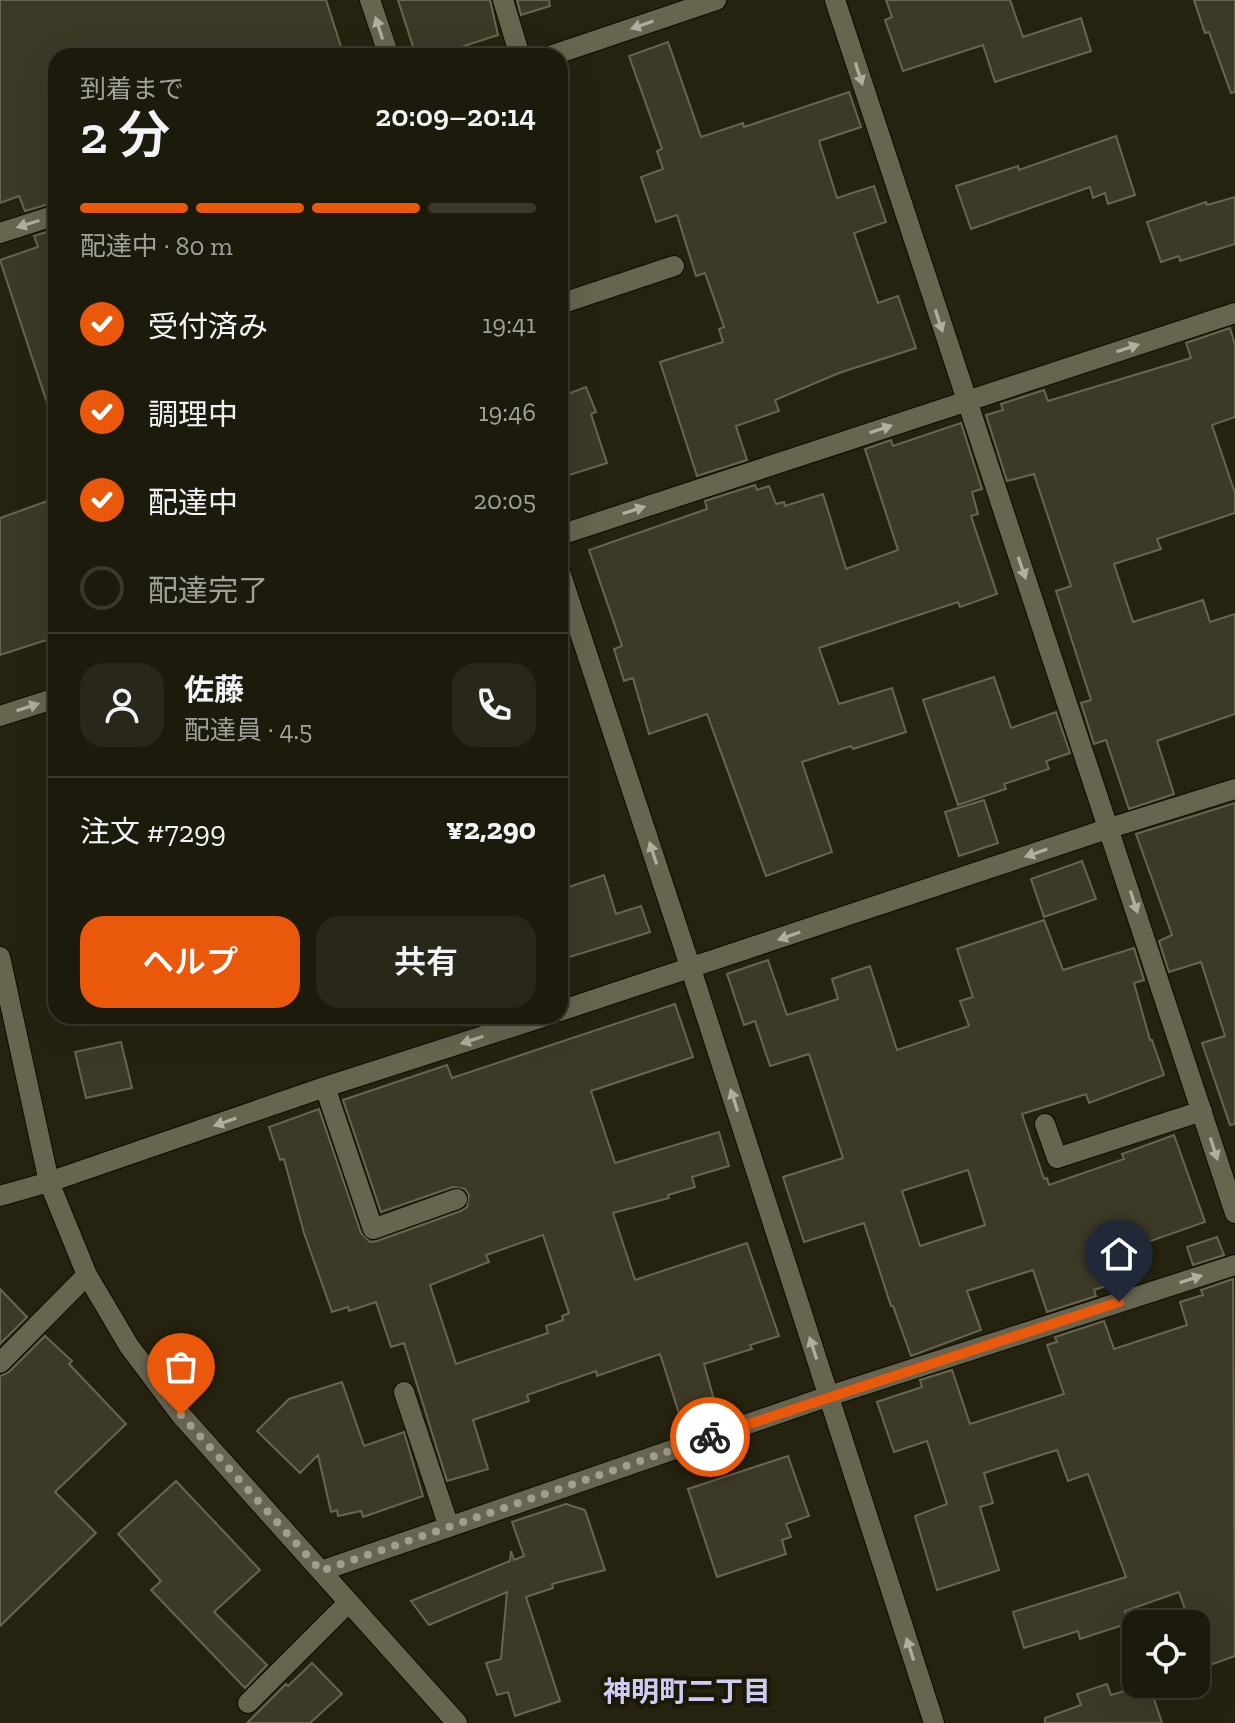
<!DOCTYPE html>
<html lang="ja">
<head>
<meta charset="utf-8">
<style>
  body { margin:0; font-family:"Zilla Slab","Noto Sans JP",serif; background:#292719; color:#f1f3f6; height:100vh; display:flex; flex-direction:column; font-size:30px; white-space:nowrap }
  * { box-sizing:border-box; margin:0 }
  p { font-size:26px; color:#a0a19d }
  .icon { flex:none; width:44px; height:44px; fill:none; stroke:currentColor; stroke-width:2; stroke-linecap:round; stroke-linejoin:round }
  .map { position:relative; flex:1; overflow:hidden }
  .side { position:absolute; left:48px; top:48px; width:520px; height:976px; display:flex; flex-direction:column; background:#1c1a0b; border-radius:24px; box-shadow:0 8px 32px #0002,0 0 0 2px #3a382c }
  .side>* { flex:none }
  .fabs { position:absolute; left:1122px; top:1610px; display:grid; gap:16px }
  .fabs a { display:grid; place-items:center; width:88px; height:88px; border-radius:16px; background:#1c1a0b; box-shadow:0 8px 32px #0002,0 0 0 2px #3a382c; font-size:40px }
  .pin { position:absolute; display:grid; place-items:center; width:68px; height:68px; color:#fff; margin:-82px -34px; border-radius:50% 50% 50% 0; rotate:-45deg; box-shadow:0 0 8px #0007 }
  .pin .icon { rotate:45deg }
  .courier { position:absolute; display:grid; place-items:center; width:80px; height:80px; margin:-40px; border:6px solid #ea580c; border-radius:50%; background:#fff; color:#222; box-shadow:0 2px 10px #0007 }
  .summary em { font-style:normal; font-weight:600 }
  .summary div { display:flex; flex-direction:column-reverse }
  .summary { display:flex; align-items:center; justify-content:space-between; height:136px; padding:0 32px }
  h1 { font-size:52px; font-weight:600; line-height:60px }
  .bar { display:grid; grid-template-columns:repeat(4,1fr); gap:12px 8px; align-content:center; height:96px; padding:0 32px }
  .bar i { height:10px; border-radius:6px; background:#3a382c }
  .bar .on { background:#ea580c }
  .bar p { grid-column:span 4 }
  .line { display:flex; align-items:center; gap:20px; padding:0 32px; border-top:2px solid #3a382c }
  .line div { flex:1 }
  .round { display:grid; place-items:center; flex:none; width:84px; height:84px; border-radius:24px; background:#292719 }
  ol { padding:0 32px; list-style:none }
  li { display:flex; align-items:center; gap:24px; height:88px }
  li p { margin-inline-start:auto }
  li .icon { padding:8px; border-radius:50%; background:#ea580c; color:#fff; stroke-width:4 }
  li:last-child { color:#a0a19d }
  li i { width:44px; height:44px; border:4px solid #3a382c; border-radius:50% }
  .action { display:flex; gap:16px; margin-top:auto; padding:16px 32px }
  .action a { flex:1; height:92px; border-radius:24px; background:#ea580c; color:#fff; font-size:32px; font-weight:600; line-height:92px; text-align:center }
  .action a+a { background:#292719; color:#f1f3f6 }
  .map>svg:first-child { display:block }
</style>
</head>
<body>
<div class="map">
<svg width="1235" height="1723" viewBox="0 0 1235 1723">
  <rect width="100%" height="100%" fill="#25220f"/>
  <!-- building -->
  <path fill="#3c3926" stroke="#686550" stroke-width="2" fill-rule="evenodd" d="M 0,0 L 326,0 L 344,56 L 56,56 L 56,202 L 25,211 L 19,196 L 0,203 Z
    M 398,0 L 490,0 L 498,35 L 433,56 L 416,56 Z
    M 517,0 L 549,0 L 550,6 L 521,15 Z
    M 886,0 L 1010,0 L 1023,37 L 1081,18 L 1091,51 L 995,82 L 983,45 L 903,71 L 885,20 L 892,17 Z
    M 1194,0 L 1235,0 L 1235,92 L 1231,93 L 1209,32 L 1205,33 Z
    M 668,42 L 701,137 L 743,123 L 744,127 L 849,92 L 861,127 L 819,141 L 837,198 L 874,186 L 886,222 L 854,233 L 878,303 L 898,296 L 916,348 L 839,373 L 775,400 L 779,411 L 736,426 L 747,460 L 697,476 L 660,362 L 723,342 L 719,329 L 724,327 L 705,273 L 696,276 L 677,215 L 656,222 L 641,177 L 663,169 L 657,151 L 662,149 L 629,56 Z
    M 1116,136 L 1135,195 L 1108,204 L 1105,193 L 1093,198 L 1090,187 L 971,229 L 956,186 L 1018,166 L 1019,170 Z
    M 1235,197 L 1235,244 L 1180,261 L 1179,256 L 1161,262 L 1147,222 L 1206,202 L 1207,205 Z
    M 56,229 L 56,411 L 50,412 L 0,260 L 38,247 L 34,236 Z
    M 1230,328 L 1235,345 L 1235,417 L 1212,425 L 1235,493 L 1235,513 L 1157,539 L 1161,549 L 1114,564 L 1133,622 L 1203,600 L 1210,622 L 1235,614 L 1235,714 L 1157,741 L 1174,794 L 1129,809 L 1106,740 L 1094,744 L 1081,703 L 1091,700 L 1056,591 L 1071,586 L 1034,474 L 1007,481 L 986,415 L 1003,410 L 1001,404 L 1044,390 L 1048,401 L 1191,358 L 1186,343 Z
    M 586,387 L 596,412 L 591,414 L 607,463 L 560,478 L 560,397 Z
    M 961,423 L 982,489 L 972,492 L 978,514 L 971,516 L 997,594 L 960,607 L 958,602 L 819,648 L 839,704 L 892,688 L 906,732 L 853,749 L 851,746 L 802,762 L 832,852 L 766,876 L 707,714 L 649,734 L 633,678 L 624,681 L 614,649 L 622,646 L 589,550 L 707,509 L 705,501 L 755,485 L 757,490 L 769,486 L 776,504 L 784,502 L 785,506 L 823,494 L 846,569 L 898,550 L 865,449 L 891,440 L 893,446 Z
    M 56,498 L 56,637 L 0,655 L 0,518 Z
    M 994,677 L 1011,728 L 1056,712 L 1070,753 L 1046,761 L 1049,769 L 1004,784 L 1006,789 L 958,805 L 923,700 Z
    M 984,800 L 998,843 L 959,856 L 945,812 Z
    M 1235,803 L 1235,1124 L 1230,1125 L 1202,1043 L 1225,1036 L 1201,962 L 1169,972 L 1159,941 L 1172,935 L 1136,834 Z
    M 1082,861 L 1096,899 L 1044,917 L 1031,879 Z
    M 604,875 L 616,914 L 641,906 L 650,932 L 560,960 L 560,890 Z
    M 1044,920 L 1063,970 L 1134,948 L 1144,980 L 1134,983 L 1150,1040 L 1152,1040 L 1164,1075 L 1089,1103 L 1086,1094 L 1022,1114 L 1044,1179 L 1047,1178 L 1049,1185 L 1124,1159 L 1122,1154 L 1174,1135 L 1205,1222 L 1116,1253 L 1125,1280 L 1094,1290 L 1096,1296 L 1047,1312 L 1033,1270 L 967,1291 L 981,1330 L 911,1356 L 893,1306 L 891,1306 L 864,1223 L 804,1242 L 783,1177 L 843,1158 L 809,1054 L 770,1066 L 755,1021 L 744,1025 L 727,974 L 768,960 L 787,1015 L 838,999 L 832,979 L 870,966 L 897,1050 L 969,1026 L 960,1001 L 973,997 L 957,949 ZM 968,1170 L 985,1225 L 920,1246 L 902,1191 Z
    M 675,1004 L 693,1057 L 591,1091 L 615,1163 L 719,1132 L 729,1166 L 692,1177 L 695,1187 L 668,1195 L 669,1198 L 613,1213 L 635,1280 L 747,1243 L 779,1336 L 750,1345 L 752,1349 L 704,1364 L 718,1414 L 711,1417 L 713,1422 L 685,1432 L 660,1354 L 597,1376 L 596,1371 L 527,1395 L 529,1401 L 473,1420 L 488,1469 L 447,1481 L 404,1343 L 391,1347 L 376,1302 L 349,1311 L 348,1307 L 332,1312 L 304,1233 L 284,1159 L 280,1160 L 269,1127 L 319,1109 L 361,1233 L 370,1242 L 377,1241 L 461,1211 L 467,1207 L 469,1195 L 465,1189 L 453,1187 L 381,1212 L 343,1100 L 447,1065 L 452,1078 ZM 543,1235 L 569,1313 L 562,1316 L 563,1320 L 546,1326 L 548,1333 L 456,1364 L 430,1285 L 489,1262 L 486,1255 Z
    M 121,1042 L 132,1088 L 86,1098 L 75,1052 Z
    M 1217,1237 L 1224,1255 L 1193,1265 L 1187,1247 Z
    M 1233,1279 L 1235,1656 L 1196,1670 L 1196,1624 L 1190,1624 L 1179,1592 L 1125,1611 L 1129,1623 L 1080,1639 L 1078,1631 L 1024,1648 L 1013,1612 L 1126,1577 L 1088,1474 L 1068,1481 L 1057,1450 L 984,1473 L 993,1503 L 980,1507 L 999,1570 L 937,1590 L 915,1516 L 947,1504 L 927,1441 L 894,1452 L 877,1402 L 922,1387 L 920,1380 L 952,1370 L 970,1424 L 1064,1394 L 1047,1345 L 1057,1342 L 1055,1337 L 1104,1321 L 1114,1349 L 1187,1325 L 1180,1302 L 1203,1295 L 1201,1290 Z
    M 0,1289 L 27,1317 L 0,1344 Z
    M 45,1336 L 72,1361 L 69,1364 L 126,1424 L 55,1492 L 96,1533 L 0,1626 L 0,1376 L 9,1372 Z
    M 342,1382 L 364,1446 L 404,1432 L 423,1496 L 363,1517 L 361,1511 L 338,1516 L 337,1510 L 331,1512 L 318,1455 L 300,1473 L 257,1431 L 289,1399 Z
    M 788,1456 L 809,1516 L 786,1524 L 791,1537 L 782,1540 L 786,1554 L 717,1577 L 688,1489 Z
    M 176,1481 L 260,1570 L 214,1612 L 267,1665 L 245,1688 L 151,1590 L 161,1581 L 118,1534 Z
    M 566,1504 L 585,1510 L 605,1570 L 552,1584 L 553,1588 L 526,1597 L 560,1701 L 515,1716 L 508,1692 L 497,1695 L 486,1663 L 501,1659 L 507,1592 L 429,1625 L 411,1601 L 510,1561 L 511,1551 L 514,1560 L 524,1556 L 512,1522 Z
    M 312,1663 L 342,1694 L 310,1723 L 247,1723 L 286,1684 L 288,1686 Z
    M 1107,1684 L 1111,1695 L 1149,1684 L 1162,1723 L 1045,1723 L 1045,1718 L 1081,1705 L 1077,1694 Z"/>
  <g fill="none" stroke-linecap="round" stroke-linejoin="round">
    <!-- minor casing -->
    <g stroke="#0e0b00" stroke-width="22">
      <path id="minor" d="M 370,0 L 389,56
        M 503,0 L 520,56
        M 835,0 L 1235,1213
        M 550,56 L 716,0
        M 0,233 L 56,215
        M 560,304 L 674,266
        M 560,535 L 1235,313
        M 560,572 L 691,969 L 934,1723
        M 0,716 L 56,698
        M 0,957 L 49,1182 L 87,1275 L 129,1346 L 181,1415 L 457,1723
        M 560,1011 L 1110,828 L 1235,789
        M 325,1087 L 373,1229 L 457,1199
        M 1045,1124 L 1057,1158 L 1202,1111
        M 0,1196 L 49,1182 L 325,1087 L 546,1016
        M 0,1363 L 87,1275
        M 404,1392 L 449,1527
        M 321,1571 L 829,1396 L 1235,1265
        M 248,1703 L 349,1602"/>
    </g>
    <!-- minor -->
    <use href="#minor" stroke="#67644f" stroke-width="20"/>
  </g>
  <!-- one-way arrows -->
  <defs><path id="oneway-solid" d="M-6-.8H1V-3.2L6.5 0L1 3.2V.8H-6Z" transform="scale(2)"/></defs>
  <g fill="#b1ae9f">
    <use href="#oneway-solid" transform="translate(642 25) rotate(161)"/>
    <use href="#oneway-solid" transform="translate(379 28) rotate(-108)"/>
    <use href="#oneway-solid" transform="translate(859 74) rotate(72)"/>
    <use href="#oneway-solid" transform="translate(28 224) rotate(163)"/>
    <use href="#oneway-solid" transform="translate(939 321) rotate(72)"/>
    <use href="#oneway-solid" transform="translate(1128 348) rotate(-18)"/>
    <use href="#oneway-solid" transform="translate(881 429) rotate(-18)"/>
    <use href="#oneway-solid" transform="translate(634 510) rotate(-18)"/>
    <use href="#oneway-solid" transform="translate(1022 568) rotate(71)"/>
    <use href="#oneway-solid" transform="translate(28 707) rotate(-18)"/>
    <use href="#oneway-solid" transform="translate(653 853) rotate(-108)"/>
    <use href="#oneway-solid" transform="translate(1036 853) rotate(161)"/>
    <use href="#oneway-solid" transform="translate(1134 902) rotate(72)"/>
    <use href="#oneway-solid" transform="translate(789 936) rotate(161)"/>
    <use href="#oneway-solid" transform="translate(472 1040) rotate(162)"/>
    <use href="#oneway-solid" transform="translate(734 1100) rotate(-108)"/>
    <use href="#oneway-solid" transform="translate(225 1122) rotate(161)"/>
    <use href="#oneway-solid" transform="translate(1214 1149) rotate(72)"/>
    <use href="#oneway-solid" transform="translate(1191 1279) rotate(-18)"/>
    <use href="#oneway-solid" transform="translate(813 1348) rotate(-108)"/>
    <use href="#oneway-solid" transform="translate(910 1649) rotate(-108)"/>
  </g>
  <g fill="none" stroke-linecap="round" stroke-linejoin="round">
    <!-- done -->
    <path stroke="#a09e8f" stroke-width="8" stroke-dasharray="0 14.4" d="M 181,1415 L 321,1571 L 710,1437"/>
    <!-- route -->
    <path stroke="#ea580c" stroke-width="10" d="M 710,1437 L 1119,1302"/>
  </g>
  <g text-anchor="middle" dominant-baseline="central" stroke-width="8" stroke-linejoin="round" paint-order="stroke">
    <!-- neighbourhood labels -->
    <g font-size="28" font-weight="bold" fill="#cdccf7" stroke="#1b1806">
      <text x="687" y="1691">神明町二丁目</text>
    </g>
  </g>
</svg>
<div class="fabs">
<a><svg class="icon" aria-label="locate" viewBox="0 0 24 24"><circle cx="12" cy="12" r="6"/><path d="M12 2v4M12 18v4M2 12h4M18 12h4"/></svg></a>
</div>
<div class="pin" style="left:181px;top:1415px;background:#ea580c"><svg class="icon" aria-label="bag" viewBox="0 0 24 24"><path d="M5 8h14l-1 12H6zM9 8a3 3 0 0 1 6 0"/></svg></div>
<div class="pin" style="left:1119px;top:1302px;background:#1f2937"><svg class="icon" aria-label="home" viewBox="0 0 24 24"><path d="M3 11l9-7 9 7M6 9v11h12V9"/></svg></div>
<div class="courier" style="left:710px;top:1437px"><svg class="icon" aria-label="bike" viewBox="0 0 24 24"><circle cx="6" cy="16" r="4"/><circle cx="18" cy="16" r="4"/><path d="M6 16l4-8h5l3 8M10 8l3 8H6M13 5h3"/></svg></div>
<section class="side">
<div class="summary"><div><h1>2 分</h1><p>到着まで</p></div><em>20:09–20:14</em></div>
<div class="bar"><i class="on"></i><i class="on"></i><i class="on"></i><i></i><p>配達中 · 80 m</p></div>
<ol>
<li><svg class="icon" aria-label="check" viewBox="0 0 24 24"><path d="M5 12l5 5 9-10"/></svg>受付済み<p>19:41</p></li>
<li><svg class="icon" aria-label="check" viewBox="0 0 24 24"><path d="M5 12l5 5 9-10"/></svg>調理中<p>19:46</p></li>
<li><svg class="icon" aria-label="check" viewBox="0 0 24 24"><path d="M5 12l5 5 9-10"/></svg>配達中<p>20:05</p></li>
<li><i></i>配達完了</li>
</ol>
<div class="line" style="height:144px"><a class="round"><svg class="icon" aria-label="person" viewBox="0 0 24 24"><circle cx="12" cy="8" r="4"/><path d="M4 21q1-7 8-7t8 7"/></svg></a><div><b>佐藤</b><p>配達員 · 4.5</p></div><a class="round"><svg class="icon" aria-label="phone" viewBox="0 0 24 24"><path d="M5 4h4l2 5-3 2q2 4 5 5l2-3 5 2v4C11 20 4 13 5 4z"/></svg></a></div>
<div class="line" style="height:104px"><div>注文 #7299</div><b>¥2,290</b></div>
<div class="action"><a>ヘルプ</a><a>共有</a></div>
</section>
</div>
</body>
</html>
